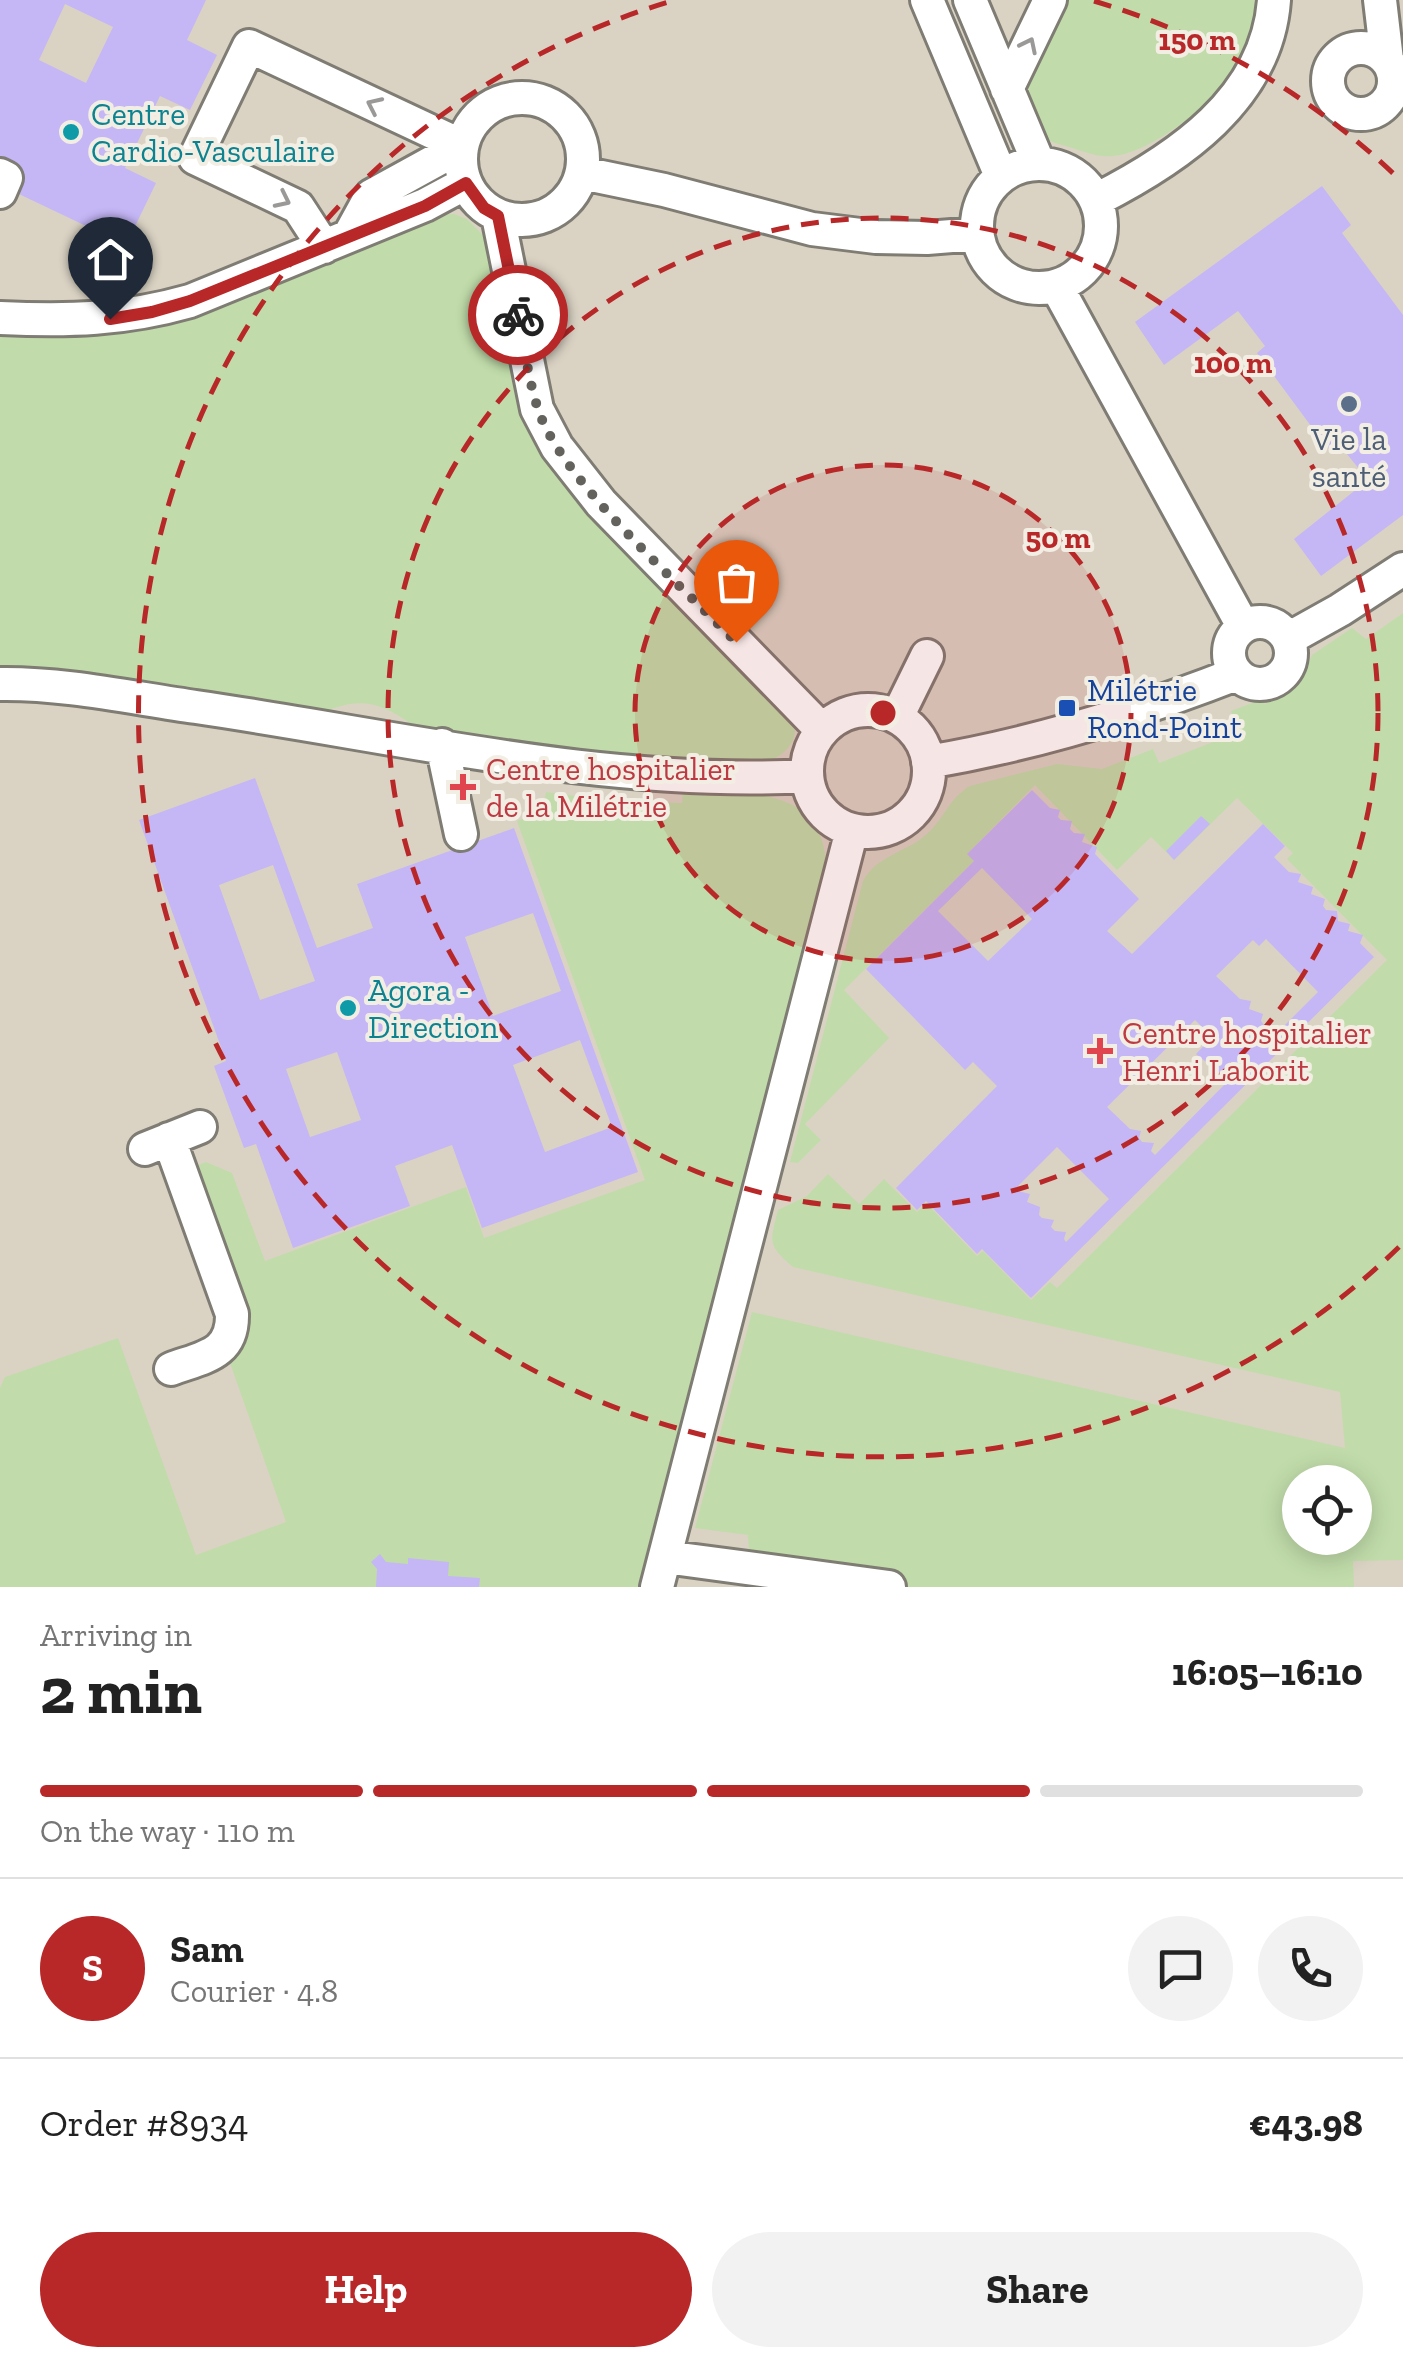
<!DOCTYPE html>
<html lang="en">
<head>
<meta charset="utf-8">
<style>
  body { margin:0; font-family:"Zilla Slab",serif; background:#f2f2f2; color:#222; height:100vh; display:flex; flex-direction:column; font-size:38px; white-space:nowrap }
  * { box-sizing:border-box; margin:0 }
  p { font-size:32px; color:#767676 }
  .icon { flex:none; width:55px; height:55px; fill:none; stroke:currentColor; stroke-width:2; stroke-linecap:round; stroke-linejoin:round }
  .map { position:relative; height:1587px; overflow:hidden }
  .side { display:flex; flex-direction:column; background:#fff; flex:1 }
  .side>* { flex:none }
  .controls { position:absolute; left:1282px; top:1465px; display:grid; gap:20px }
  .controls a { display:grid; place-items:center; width:90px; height:90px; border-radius:50%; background:#fff; box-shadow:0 5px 25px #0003; font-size:50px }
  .pin { position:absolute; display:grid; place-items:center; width:85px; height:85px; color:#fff; margin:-102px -42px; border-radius:50% 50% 50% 0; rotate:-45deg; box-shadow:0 0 10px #0007 }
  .pin .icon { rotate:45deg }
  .courier { position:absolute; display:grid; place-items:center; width:100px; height:100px; margin:-50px; border:8px solid #b82829; border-radius:50%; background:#fff; color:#222; box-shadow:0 2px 12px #0007 }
  .head em { font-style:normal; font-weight:700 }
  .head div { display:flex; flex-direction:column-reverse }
  .head { display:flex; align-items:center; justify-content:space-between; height:170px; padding:0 40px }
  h1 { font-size:65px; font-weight:700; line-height:75px }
  .bar { display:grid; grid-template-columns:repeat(4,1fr); gap:15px 10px; align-content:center; height:120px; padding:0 40px }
  .bar i { height:12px; border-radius:8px; background:#e0e0e0 }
  .bar .current { background:#b82829 }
  .bar p { grid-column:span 4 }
  .line { display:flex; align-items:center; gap:25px; padding:0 40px; border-top:2px solid #e0e0e0 }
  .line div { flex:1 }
  .round { display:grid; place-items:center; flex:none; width:105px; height:105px; border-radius:52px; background:#f2f2f2 }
  .action { display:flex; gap:20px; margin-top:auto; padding:20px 40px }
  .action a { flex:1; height:115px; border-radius:60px; background:#b82829; color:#fff; font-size:40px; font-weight:700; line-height:115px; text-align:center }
  .action a+a { background:#f2f2f2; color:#222 }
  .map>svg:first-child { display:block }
</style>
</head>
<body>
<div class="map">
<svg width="1403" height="1587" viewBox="0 0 1403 1587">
  <rect width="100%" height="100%" fill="#e5e1d7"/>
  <!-- built -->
  <path fill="#dad3c4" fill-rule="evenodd" d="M 0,0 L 1403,0 L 1403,1587 L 0,1587 ZM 1300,1482 L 1355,1482 L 1355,1538 L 1300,1538 Z"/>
  <!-- green -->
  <path fill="#c1dcaa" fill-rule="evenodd" d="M 1063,0 L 1261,0 C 1258,14 1258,32 1253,45 C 1238,85 1156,153 1113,156 C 1098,158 1083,151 1069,147 C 1060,144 1047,142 1041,134 C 1032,122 1027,98 1025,83 Z
    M 454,214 L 467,219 L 490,242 L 529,425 L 794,718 C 799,744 785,756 761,764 L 615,756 L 414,726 C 381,702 360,696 322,713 L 0,669 L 0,333 C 82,336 131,336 210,310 L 441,215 Z
    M 1403,613 L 1403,1560 L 1353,1561 L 1354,1587 L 751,1587 L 748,1535 L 695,1528 L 752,1312 L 1345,1448 L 1340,1392 L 793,1267 C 767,1245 770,1242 778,1210 L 807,1196 L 828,1174 L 859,1204 L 884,1179 L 917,1212 L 926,1203 L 977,1256 L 983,1251 L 1031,1300 L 1050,1282 L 1057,1288 L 1387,960 L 1287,859 L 1293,853 L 1237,798 L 1174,860 L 1151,837 L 1117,870 L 1035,785 L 968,853 L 974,861 L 844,990 L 889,1038 L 805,1124 L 821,1140 L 798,1163 L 790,1162 L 863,881 C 877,855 906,853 927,834 C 944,819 949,798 970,786 L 1057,764 L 1102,769 L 1153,749 L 1159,763 L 1239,732 L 1231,711 L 1260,700 L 1265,704 L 1300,681 L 1312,655 L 1352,628 L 1366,639 ZM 1300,1482 L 1355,1482 L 1355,1538 L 1300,1538 Z
    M 683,791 C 746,793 830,784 826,876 L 641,1587 L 0,1587 L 0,1388 L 5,1377 L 118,1338 L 196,1555 L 286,1522 L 229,1360 L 191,1168 L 206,1162 L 232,1173 L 265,1261 L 466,1187 L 484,1238 L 645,1180 L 517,821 L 543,811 L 546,792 L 648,806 L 652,802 L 682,803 Z"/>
  <!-- building -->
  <path fill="#c5b6f6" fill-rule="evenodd" d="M 0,0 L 206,0 L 187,40 L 217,55 L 190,110 L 160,96 L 125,168 L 156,183 L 126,245 L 0,185 ZM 65,4 L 113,27 L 86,83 L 39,60 Z
    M 1322,186 L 1351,225 L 1342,233 L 1403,315 L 1403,515 L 1321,576 L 1294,539 L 1368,480 L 1338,443 L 1328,449 L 1257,353 L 1265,346 L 1238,311 L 1164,365 L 1135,322 Z
    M 255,778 L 317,948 L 373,928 L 357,884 L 514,828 L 638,1172 L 482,1228 L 452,1145 L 395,1166 L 410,1206 L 293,1248 L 256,1144 L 244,1148 L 214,1066 L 226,1061 L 139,820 ZM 273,865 L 315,981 L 260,1000 L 219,885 ZM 533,913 L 561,991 L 493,1016 L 465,937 ZM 580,1040 L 612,1127 L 545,1152 L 513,1065 ZM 337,1052 L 361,1120 L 310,1137 L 286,1069 Z
    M 1032,790 L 1050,808 L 1060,810 L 1058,817 L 1061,820 L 1072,821 L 1070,829 L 1074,833 L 1085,834 L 1082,842 L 1097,847 L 1095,854 L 1139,899 L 1107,931 L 1132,954 L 1263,824 L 1285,846 L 1274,857 L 1289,872 L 1301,874 L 1298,882 L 1313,887 L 1311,894 L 1325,899 L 1323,906 L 1326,910 L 1337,911 L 1338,921 L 1350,924 L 1348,931 L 1363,935 L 1360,943 L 1374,957 L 1031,1298 L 982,1249 L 977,1254 L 926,1201 L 917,1210 L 896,1188 L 997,1086 L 973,1062 L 965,1070 L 866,969 L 974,861 L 967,854 ZM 982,868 L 1032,919 L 988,961 L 938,911 ZM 1266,939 L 1318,992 L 1275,1035 L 1275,1026 L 1264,1025 L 1261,1021 L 1263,1014 L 1249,1009 L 1251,1001 L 1240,999 L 1216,976 L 1253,940 L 1259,946 ZM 1195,1020 L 1212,1037 L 1196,1054 L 1229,1080 L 1155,1155 L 1151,1151 L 1154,1143 L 1142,1142 L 1139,1138 L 1141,1131 L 1130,1129 L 1107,1107 ZM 1057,1147 L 1109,1199 L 1066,1242 L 1064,1239 L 1066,1232 L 1055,1231 L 1051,1227 L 1054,1220 L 1042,1218 L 1039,1215 L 1040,1207 L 1027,1202 L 1030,1194 L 1014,1190 Z
    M 1201,816 L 1210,824 L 1174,860 L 1166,851 Z
    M 380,1554 L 386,1562 L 408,1564 L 408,1558 L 449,1562 L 448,1576 L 480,1578 L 479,1587 L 376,1587 L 377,1569 L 371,1562 Z"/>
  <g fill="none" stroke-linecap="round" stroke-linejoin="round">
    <!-- minor casing -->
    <g stroke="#7f7c74" stroke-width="38">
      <path id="minor" d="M 927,0 L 1001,176
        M 970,0 L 1039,164
        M 1380,0 L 1387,60
        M1328 81a33 33 0 1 1 66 0a33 33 0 1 1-66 0Z
        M 1007,89 L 1050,0
        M461 159a61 61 0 1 1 122 0a61 61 0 1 1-122 0Z
        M977 226a62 62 0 1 1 124 0a62 62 0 1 1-124 0Z
        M 582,173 L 664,190 L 812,229 L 876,237 L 927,238 L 977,234
        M 0,175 L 6,178 L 0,192
        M 1096,200 C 1177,159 1267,99 1274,0
        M 498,216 L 537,409 L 557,447 L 601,503 L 822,730
        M 349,236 L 371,196 L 462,146
        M 324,247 L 298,207 L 195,158 L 249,46 L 462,146
        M 1057,287 L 1243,626
        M 0,318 C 69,321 123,320 190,301 L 425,205 L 466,183
        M1229 653a31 31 0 1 1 62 0a31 31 0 1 1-62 0Z
        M 1288,639 L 1340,610 L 1403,569
        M 0,684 C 65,683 132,698 196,707 C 395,736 607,787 807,776
        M807 771a61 61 0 1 1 122 0a61 61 0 1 1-122 0Z
        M 897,717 L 927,656
        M 442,745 L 461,834
        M 928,762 C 1034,744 1136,713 1236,674
        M 169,1139 L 232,1314 C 233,1355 203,1357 171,1369
        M 145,1149 L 200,1127
        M 665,1557 L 889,1587
        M 657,1587 L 852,830"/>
    </g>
    <!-- minor -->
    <use href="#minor" stroke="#fff" stroke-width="32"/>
  </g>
  <!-- one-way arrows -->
  <defs><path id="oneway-chevron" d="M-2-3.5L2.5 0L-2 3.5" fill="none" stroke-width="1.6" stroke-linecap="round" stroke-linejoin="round" transform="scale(2.5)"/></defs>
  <g stroke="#9a9998">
    <use href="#oneway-chevron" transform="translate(1029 45) rotate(-64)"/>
    <use href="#oneway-chevron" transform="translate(374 105) rotate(-155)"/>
    <use href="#oneway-chevron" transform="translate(283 200) rotate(26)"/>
  </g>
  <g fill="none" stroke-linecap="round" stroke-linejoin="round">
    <!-- done -->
    <path stroke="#64625c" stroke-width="10" stroke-dasharray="0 18" d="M 518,315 C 524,345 528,377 537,406 C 558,478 682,586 736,642"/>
    <!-- route -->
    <path stroke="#b82829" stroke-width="12" d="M 110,319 L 152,312 L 190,301 L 425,206 L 466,183 L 484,208 L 498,216 L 518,315"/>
  </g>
  <!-- distance rings -->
  <circle cx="883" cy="713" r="248" fill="#b82829" fill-opacity=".12"/>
  <g fill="none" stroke="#b82829" stroke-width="5" stroke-dasharray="18 12">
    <circle cx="883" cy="713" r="248"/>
    <circle cx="883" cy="713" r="495"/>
    <path d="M1399 1247A743 743 0 1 1 672 1M1094 1A743 743 0 0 1 1399 179"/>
  </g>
  <!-- markers -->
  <g fill="#0f9aa8" stroke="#f2eee4" stroke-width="4">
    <circle cx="71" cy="132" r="10"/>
    <circle cx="348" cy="1008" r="10"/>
  </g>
  <circle fill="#5c6f8a" stroke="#f2eee4" stroke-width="4" cx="1349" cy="404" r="10"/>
  <rect fill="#1a4fb4" stroke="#f2eee4" stroke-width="4" x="1057" y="698" width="20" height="20" rx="5"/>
  <g fill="#e0444e" stroke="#f2eee4" stroke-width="4">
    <path d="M458 772h10v10h10v10h-10v10h-10v-10h-10v-10h10z"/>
    <path d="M1095 1036h10v10h10v10h-10v10h-10v-10h-10v-10h10z"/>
  </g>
  <g text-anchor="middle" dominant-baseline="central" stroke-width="8" stroke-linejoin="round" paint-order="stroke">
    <!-- culture labels -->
    <g font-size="32" fill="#0d838f" stroke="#f2eee4" text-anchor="start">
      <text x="91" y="114">Centre<tspan x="91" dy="37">Cardio-Vasculaire</tspan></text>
      <text x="368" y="990">Agora -<tspan x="368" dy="37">Direction</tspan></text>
    </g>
    <!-- service labels -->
    <g font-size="32" fill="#4e5e75" stroke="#f2eee4">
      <text x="1349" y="439">Vie la<tspan x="1349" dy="37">santé</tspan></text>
    </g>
    <!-- transit labels -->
    <g font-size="32" fill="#164399" stroke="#f2eee4" text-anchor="start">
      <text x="1087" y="690">Milétrie<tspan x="1087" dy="37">Rond-Point</tspan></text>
    </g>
    <!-- health labels -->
    <g font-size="32" fill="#be3a42" stroke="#f2eee4" text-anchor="start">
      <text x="486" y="769">Centre hospitalier<tspan x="486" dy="37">de la Milétrie</tspan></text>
      <text x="1122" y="1033">Centre hospitalier<tspan x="1122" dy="37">Henri Laborit</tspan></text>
    </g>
  </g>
  <circle cx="883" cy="713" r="15" fill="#b82829" stroke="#f2eee4" stroke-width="5"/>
  <g font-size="30" text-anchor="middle" font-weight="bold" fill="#b82829" stroke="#f2eee4" stroke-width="8" stroke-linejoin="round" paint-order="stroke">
    <text x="1197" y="50">150 m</text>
    <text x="1233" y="373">100 m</text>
    <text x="1058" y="548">50 m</text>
  </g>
</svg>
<div class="controls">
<a><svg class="icon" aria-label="locate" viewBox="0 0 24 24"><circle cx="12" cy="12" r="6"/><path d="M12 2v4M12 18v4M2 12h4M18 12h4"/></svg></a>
</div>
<div class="pin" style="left:736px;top:642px;background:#ea580c"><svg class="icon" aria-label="bag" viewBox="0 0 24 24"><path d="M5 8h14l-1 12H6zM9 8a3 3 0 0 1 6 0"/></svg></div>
<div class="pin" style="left:110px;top:319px;background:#1f2937"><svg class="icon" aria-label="home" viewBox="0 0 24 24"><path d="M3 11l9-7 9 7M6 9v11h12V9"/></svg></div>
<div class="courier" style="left:518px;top:315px"><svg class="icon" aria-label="bike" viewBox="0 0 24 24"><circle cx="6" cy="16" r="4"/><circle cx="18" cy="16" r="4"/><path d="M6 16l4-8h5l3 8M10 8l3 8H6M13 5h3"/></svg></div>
</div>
<section class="side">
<div class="head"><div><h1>2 min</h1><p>Arriving in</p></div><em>16:05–16:10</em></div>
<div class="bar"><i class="current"></i><i class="current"></i><i class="current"></i><i></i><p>On the way · 110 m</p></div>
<div class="line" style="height:180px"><b class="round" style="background:#b82829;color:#fff">S</b><div><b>Sam</b><p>Courier · 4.8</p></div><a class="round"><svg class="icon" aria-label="chat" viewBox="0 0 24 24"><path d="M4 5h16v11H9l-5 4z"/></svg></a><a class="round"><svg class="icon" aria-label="phone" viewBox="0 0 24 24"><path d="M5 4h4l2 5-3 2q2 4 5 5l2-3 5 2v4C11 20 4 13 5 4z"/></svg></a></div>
<div class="line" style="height:130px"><div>Order #8934</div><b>€43.98</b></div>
<div class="action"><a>Help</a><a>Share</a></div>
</section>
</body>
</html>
